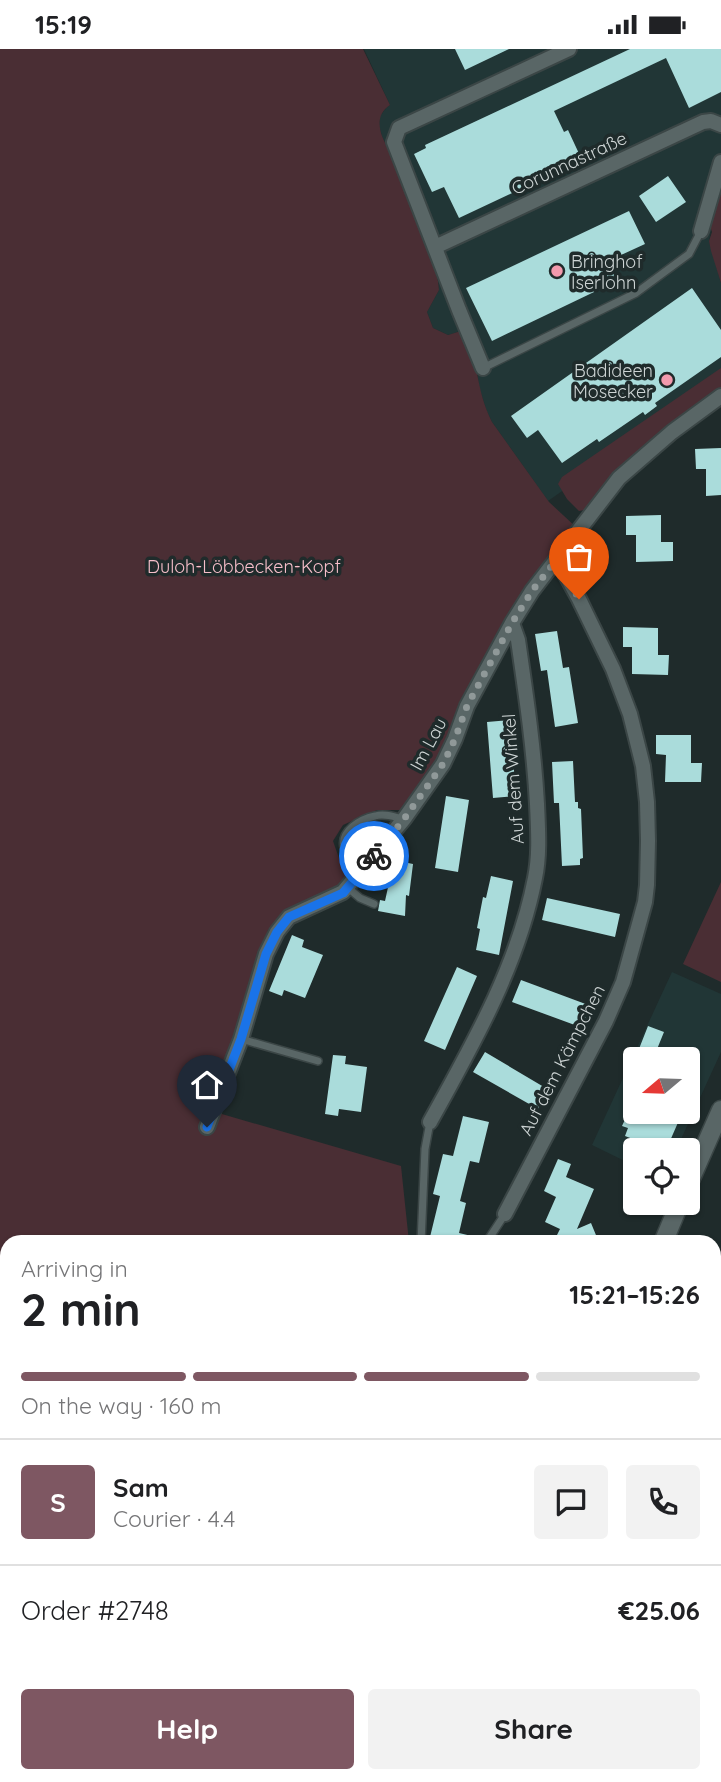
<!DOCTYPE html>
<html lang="en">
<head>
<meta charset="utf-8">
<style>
  body { margin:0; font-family:Quicksand,sans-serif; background:#f2f2f2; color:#202124; height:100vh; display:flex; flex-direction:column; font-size:26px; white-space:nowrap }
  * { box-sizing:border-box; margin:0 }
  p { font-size:23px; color:#757577 }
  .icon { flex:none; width:38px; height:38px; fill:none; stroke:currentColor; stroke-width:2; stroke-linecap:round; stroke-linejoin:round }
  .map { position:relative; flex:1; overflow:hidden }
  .details { position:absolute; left:0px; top:1186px; width:721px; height:548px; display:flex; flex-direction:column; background:#fff; border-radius:21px 21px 0 0; box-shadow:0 2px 5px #0004 }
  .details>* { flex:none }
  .needle { width:46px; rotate:251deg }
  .buttons { position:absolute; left:623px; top:998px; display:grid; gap:14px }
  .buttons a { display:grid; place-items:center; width:77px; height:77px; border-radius:7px; background:#fff; box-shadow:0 2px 5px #0004; font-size:35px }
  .pin { position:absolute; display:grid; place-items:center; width:60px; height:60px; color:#fff; margin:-72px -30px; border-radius:50% 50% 50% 0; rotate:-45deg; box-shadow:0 0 7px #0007 }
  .pin .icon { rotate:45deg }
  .courier { position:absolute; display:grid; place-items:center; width:70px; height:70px; margin:-35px; border:5px solid #1a73e8; border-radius:50%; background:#fff; color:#222; box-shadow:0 2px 9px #0007 }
  .headline em { font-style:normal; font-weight:700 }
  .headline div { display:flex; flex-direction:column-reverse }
  .headline { display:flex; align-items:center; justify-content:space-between; height:119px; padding:0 21px }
  h1 { font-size:46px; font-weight:700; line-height:52px }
  .bar { display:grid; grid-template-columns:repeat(4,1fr); gap:10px 7px; align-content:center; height:84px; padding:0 21px }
  .bar i { height:9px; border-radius:5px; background:#e0e0e0 }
  .bar .active { background:#7e5762 }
  .bar p { grid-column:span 4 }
  .line { display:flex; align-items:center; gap:18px; padding:0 21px; border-top:2px solid #e0e0e0 }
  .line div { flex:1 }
  .round { display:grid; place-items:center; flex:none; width:74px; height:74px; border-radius:7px; background:#f2f2f2 }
  .button { display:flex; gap:14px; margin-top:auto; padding:14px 21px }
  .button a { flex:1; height:80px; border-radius:7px; background:#7e5762; color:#fff; font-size:28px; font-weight:700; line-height:80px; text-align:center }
  .button a+a { background:#f2f2f2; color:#202124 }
  .status { display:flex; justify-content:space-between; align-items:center; height:49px; padding:0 35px; background:#fff; direction:ltr }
  .status svg { height:19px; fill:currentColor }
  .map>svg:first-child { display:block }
</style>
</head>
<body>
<div class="status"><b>15:19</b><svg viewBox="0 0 49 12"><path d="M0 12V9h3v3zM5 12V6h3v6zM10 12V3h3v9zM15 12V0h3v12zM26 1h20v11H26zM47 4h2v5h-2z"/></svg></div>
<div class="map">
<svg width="721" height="1733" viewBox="0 0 721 1733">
  <rect width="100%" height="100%" fill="#1f2b2b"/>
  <!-- built -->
  <path fill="#213636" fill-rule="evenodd" d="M 364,0 L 721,0 L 721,125 L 709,192 L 721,234 L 721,330 L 548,452 L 492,373 L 487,363 L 479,338 L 477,322 L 464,281 L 448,286 L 433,279 L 427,263 L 439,241 L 438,232 L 422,179 L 382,87 L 379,77 L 380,67 L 386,59 L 390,56 Z
    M 672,923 L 721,945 L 721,1003 L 676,1101 L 635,1101 L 635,1117 L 592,1096 ZM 635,1010 L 688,1010 L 688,1062 L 635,1062 Z"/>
  <!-- green -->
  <path fill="#4a2e34" d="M 0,0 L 363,0 L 390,56 C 378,64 378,75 382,87 L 422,179 L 438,232 L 439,241 L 427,263 L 433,279 L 448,286 L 464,281 C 468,295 474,309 477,324 C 480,341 484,357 492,373 L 549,453 L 577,479 L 508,573 L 441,716 L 408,761 L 377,761 L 343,776 L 333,792 L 347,832 L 280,867 L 268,881 L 215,1063 L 401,1117 L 409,1193 L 7,1194 L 7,1727 L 464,1727 L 464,1733 L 0,1733 Z
    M 721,125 L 721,234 L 711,202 L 709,192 L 712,183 L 709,174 Z
    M 721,319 L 721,341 L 596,451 L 584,461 L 579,462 L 567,450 L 558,435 L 562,428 Z
    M 721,833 L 721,933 L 683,915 Z"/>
  <!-- building -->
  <path fill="#aadcdb" d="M 455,0 L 509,0 L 465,21 Z
    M 630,0 L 721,0 L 721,43 L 689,59 L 666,9 L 554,62 L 564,83 L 568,81 L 582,111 L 459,169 L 444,138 L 432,143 L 414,105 L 426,99 L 425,96 Z
    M 668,127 L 686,153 L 656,173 L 639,147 Z
    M 629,162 L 645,195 L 608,212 L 617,232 L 492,292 L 466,239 Z
    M 692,239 L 721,281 L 721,308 L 655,354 L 657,357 L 645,366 L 643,363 L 599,393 L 597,390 L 562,414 L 538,381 L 527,389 L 511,367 Z
    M 721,399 L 721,446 L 706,447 L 706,420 L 696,420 L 695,400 Z
    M 661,466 L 661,493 L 673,493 L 673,512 L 636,513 L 636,486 L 626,486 L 626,467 Z
    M 623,578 L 658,579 L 658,606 L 669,606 L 668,626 L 632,625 L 632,598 L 623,598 Z
    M 557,582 L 563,619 L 569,618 L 578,674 L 555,678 L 547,621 L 541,622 L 535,585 Z
    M 510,671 L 516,747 L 493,749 L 487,673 Z
    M 656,686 L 691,686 L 691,714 L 702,714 L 701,733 L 665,733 L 666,706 L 656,705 Z
    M 573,712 L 575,753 L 578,753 L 578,759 L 581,760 L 583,809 L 580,810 L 580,816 L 562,817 L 559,754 L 554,754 L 552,713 Z
    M 446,747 L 469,751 L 458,823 L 435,819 Z
    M 394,811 L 413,815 L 409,847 L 406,846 L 405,867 L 378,862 L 380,851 L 385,852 Z
    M 491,827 L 513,832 L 499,906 L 476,901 L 480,880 L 477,879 L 483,848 L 486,849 Z
    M 547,849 L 620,865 L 615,888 L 542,871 Z
    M 292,886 L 304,891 L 302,898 L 323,906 L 305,949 L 284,941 L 282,947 L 269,942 Z
    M 457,918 L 477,927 L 445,1001 L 424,992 Z
    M 521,931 L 591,957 L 583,979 L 512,953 Z
    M 648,977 L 664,983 L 653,1010 L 635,1010 Z
    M 485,1003 L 549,1041 L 538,1060 L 473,1023 Z
    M 333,1006 L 346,1007 L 345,1015 L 367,1018 L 361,1063 L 339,1060 L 338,1067 L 325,1065 Z
    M 629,1062 L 683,1062 L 666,1101 L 635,1101 L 638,1092 L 625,1087 L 628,1079 L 622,1077 Z
    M 463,1067 L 489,1073 L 479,1114 L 470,1112 L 460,1152 L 466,1154 L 459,1184 L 480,1189 L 480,1194 L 437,1194 L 438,1189 L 430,1188 L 440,1147 L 433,1145 L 443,1105 L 453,1107 Z
    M 558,1110 L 571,1115 L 566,1128 L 594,1140 L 577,1180 L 591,1174 L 598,1191 L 592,1194 L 568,1194 L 556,1188 L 560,1180 L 545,1173 L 556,1148 L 544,1142 Z"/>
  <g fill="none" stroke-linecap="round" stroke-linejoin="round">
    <!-- lane casing -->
    <g stroke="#3b4646" stroke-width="10">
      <path id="lane" d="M 483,319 L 636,244 L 689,205 L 701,182
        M 358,824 C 354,816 346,807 344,799 C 340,782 360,770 375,767 C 385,764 394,768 403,770
        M 347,838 L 360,849 L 374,855
        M 241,990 L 318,1012
        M 421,1194 L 425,1100 L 430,1073
        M 486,1194 L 505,1165"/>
    </g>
    <!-- street casing -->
    <g stroke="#3b4646" stroke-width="18">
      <path id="street" d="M 701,182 L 721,113
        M 435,198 L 703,73 L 711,72 L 721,76
        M 483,319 L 459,261 L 394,93 L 399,79 L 569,0
        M 430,1073 C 472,997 518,917 535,829 C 540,805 538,779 537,755 C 534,700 526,646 518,591 L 512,574
        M 207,1078 L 241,990 L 266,905 L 277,883 L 289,868 L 343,843 L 404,770 L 443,715 L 455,690 L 467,657 L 512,574 L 532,542 L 619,429 L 672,383 L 721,347
        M 505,1165 L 606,972 L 623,933 L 645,853 L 647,836 L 648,792 L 647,753 L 643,717 L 630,665 L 613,620 L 579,550 L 557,510
        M 714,1373 L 721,1355
        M 714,1548 L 721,1565"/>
    </g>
    <!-- secondary casing -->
    <g stroke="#3b4646" stroke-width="21">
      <path id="secondary" d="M 688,1136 L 721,1061
        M 663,1194 L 680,1153
        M 542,1733 L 542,1727"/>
    </g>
    <!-- lane -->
    <use href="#lane" stroke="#596666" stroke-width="7"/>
    <!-- street -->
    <use href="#street" stroke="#596666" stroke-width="14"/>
    <!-- secondary -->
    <use href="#secondary" stroke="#596666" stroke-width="18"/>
  </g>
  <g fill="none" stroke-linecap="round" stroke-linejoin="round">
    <!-- done -->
    <path stroke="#909999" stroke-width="7" stroke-dasharray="0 12.6" d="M 374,807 L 404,770 L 443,715 L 455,690 L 467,657 L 512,574 L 532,542 L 557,510 L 579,550"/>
    <!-- route -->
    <path stroke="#1a73e8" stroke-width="9" d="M 207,1078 L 241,990 L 266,905 L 277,883 L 289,868 L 343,844 L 374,807"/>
  </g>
  <!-- markers -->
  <g fill="#f29aad" stroke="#1f2b2b" stroke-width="2.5">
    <circle cx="557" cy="222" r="7"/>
    <circle cx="667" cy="331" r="7"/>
  </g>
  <g text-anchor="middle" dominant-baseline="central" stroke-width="7" stroke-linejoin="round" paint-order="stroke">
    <!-- street labels -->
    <g font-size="18" fill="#cdd4d4" stroke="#1f2b2b">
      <text transform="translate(569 114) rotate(-25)">Corunnastraße</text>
      <text transform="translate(428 695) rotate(-62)">Im Lau</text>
      <text transform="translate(513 730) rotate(-94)">Auf dem Winkel</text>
      <text transform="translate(562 1011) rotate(-63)">Auf dem Kämpchen</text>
    </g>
    <!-- poi labels -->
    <g font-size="18" fill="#cdd4d4" stroke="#1f2b2b" text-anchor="start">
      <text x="571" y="212">Bringhof<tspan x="571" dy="21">Iserlohn</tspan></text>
      <text x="653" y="321" text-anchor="end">Badideen<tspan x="653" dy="21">Mosecker</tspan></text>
    </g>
    <!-- park labels -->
    <g font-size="18" fill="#f7bfca" stroke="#1f2b2b">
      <text x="244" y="517">Duloh-Löbbecken-Kopf</text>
    </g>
  </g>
</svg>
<div class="buttons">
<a><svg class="needle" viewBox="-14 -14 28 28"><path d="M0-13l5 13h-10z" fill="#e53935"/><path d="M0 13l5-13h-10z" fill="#757577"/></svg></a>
<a><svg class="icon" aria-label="locate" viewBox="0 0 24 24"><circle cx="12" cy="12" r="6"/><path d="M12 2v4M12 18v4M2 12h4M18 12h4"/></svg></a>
</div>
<div class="pin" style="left:579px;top:550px;background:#ea580c"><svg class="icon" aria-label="bag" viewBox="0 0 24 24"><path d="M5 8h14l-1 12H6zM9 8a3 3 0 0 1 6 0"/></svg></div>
<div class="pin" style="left:207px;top:1078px;background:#1f2937"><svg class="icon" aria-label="home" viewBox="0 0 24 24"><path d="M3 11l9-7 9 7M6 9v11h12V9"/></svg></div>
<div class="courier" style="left:374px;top:807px"><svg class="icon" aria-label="bike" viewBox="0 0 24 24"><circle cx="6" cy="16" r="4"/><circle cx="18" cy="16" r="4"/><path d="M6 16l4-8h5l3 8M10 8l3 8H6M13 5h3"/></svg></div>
<section class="details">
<div class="headline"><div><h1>2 min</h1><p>Arriving in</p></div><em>15:21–15:26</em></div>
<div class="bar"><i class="active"></i><i class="active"></i><i class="active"></i><i></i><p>On the way · 160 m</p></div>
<div class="line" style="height:126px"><b class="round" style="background:#7e5762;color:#fff">S</b><div><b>Sam</b><p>Courier · 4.4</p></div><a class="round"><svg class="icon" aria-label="chat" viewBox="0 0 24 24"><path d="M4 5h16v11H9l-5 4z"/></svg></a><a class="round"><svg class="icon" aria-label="phone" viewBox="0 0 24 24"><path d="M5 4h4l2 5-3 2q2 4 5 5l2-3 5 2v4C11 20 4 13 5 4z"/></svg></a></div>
<div class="line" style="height:91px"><div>Order #2748</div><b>€25.06</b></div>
<div class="button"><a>Help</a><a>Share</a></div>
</section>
</div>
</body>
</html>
